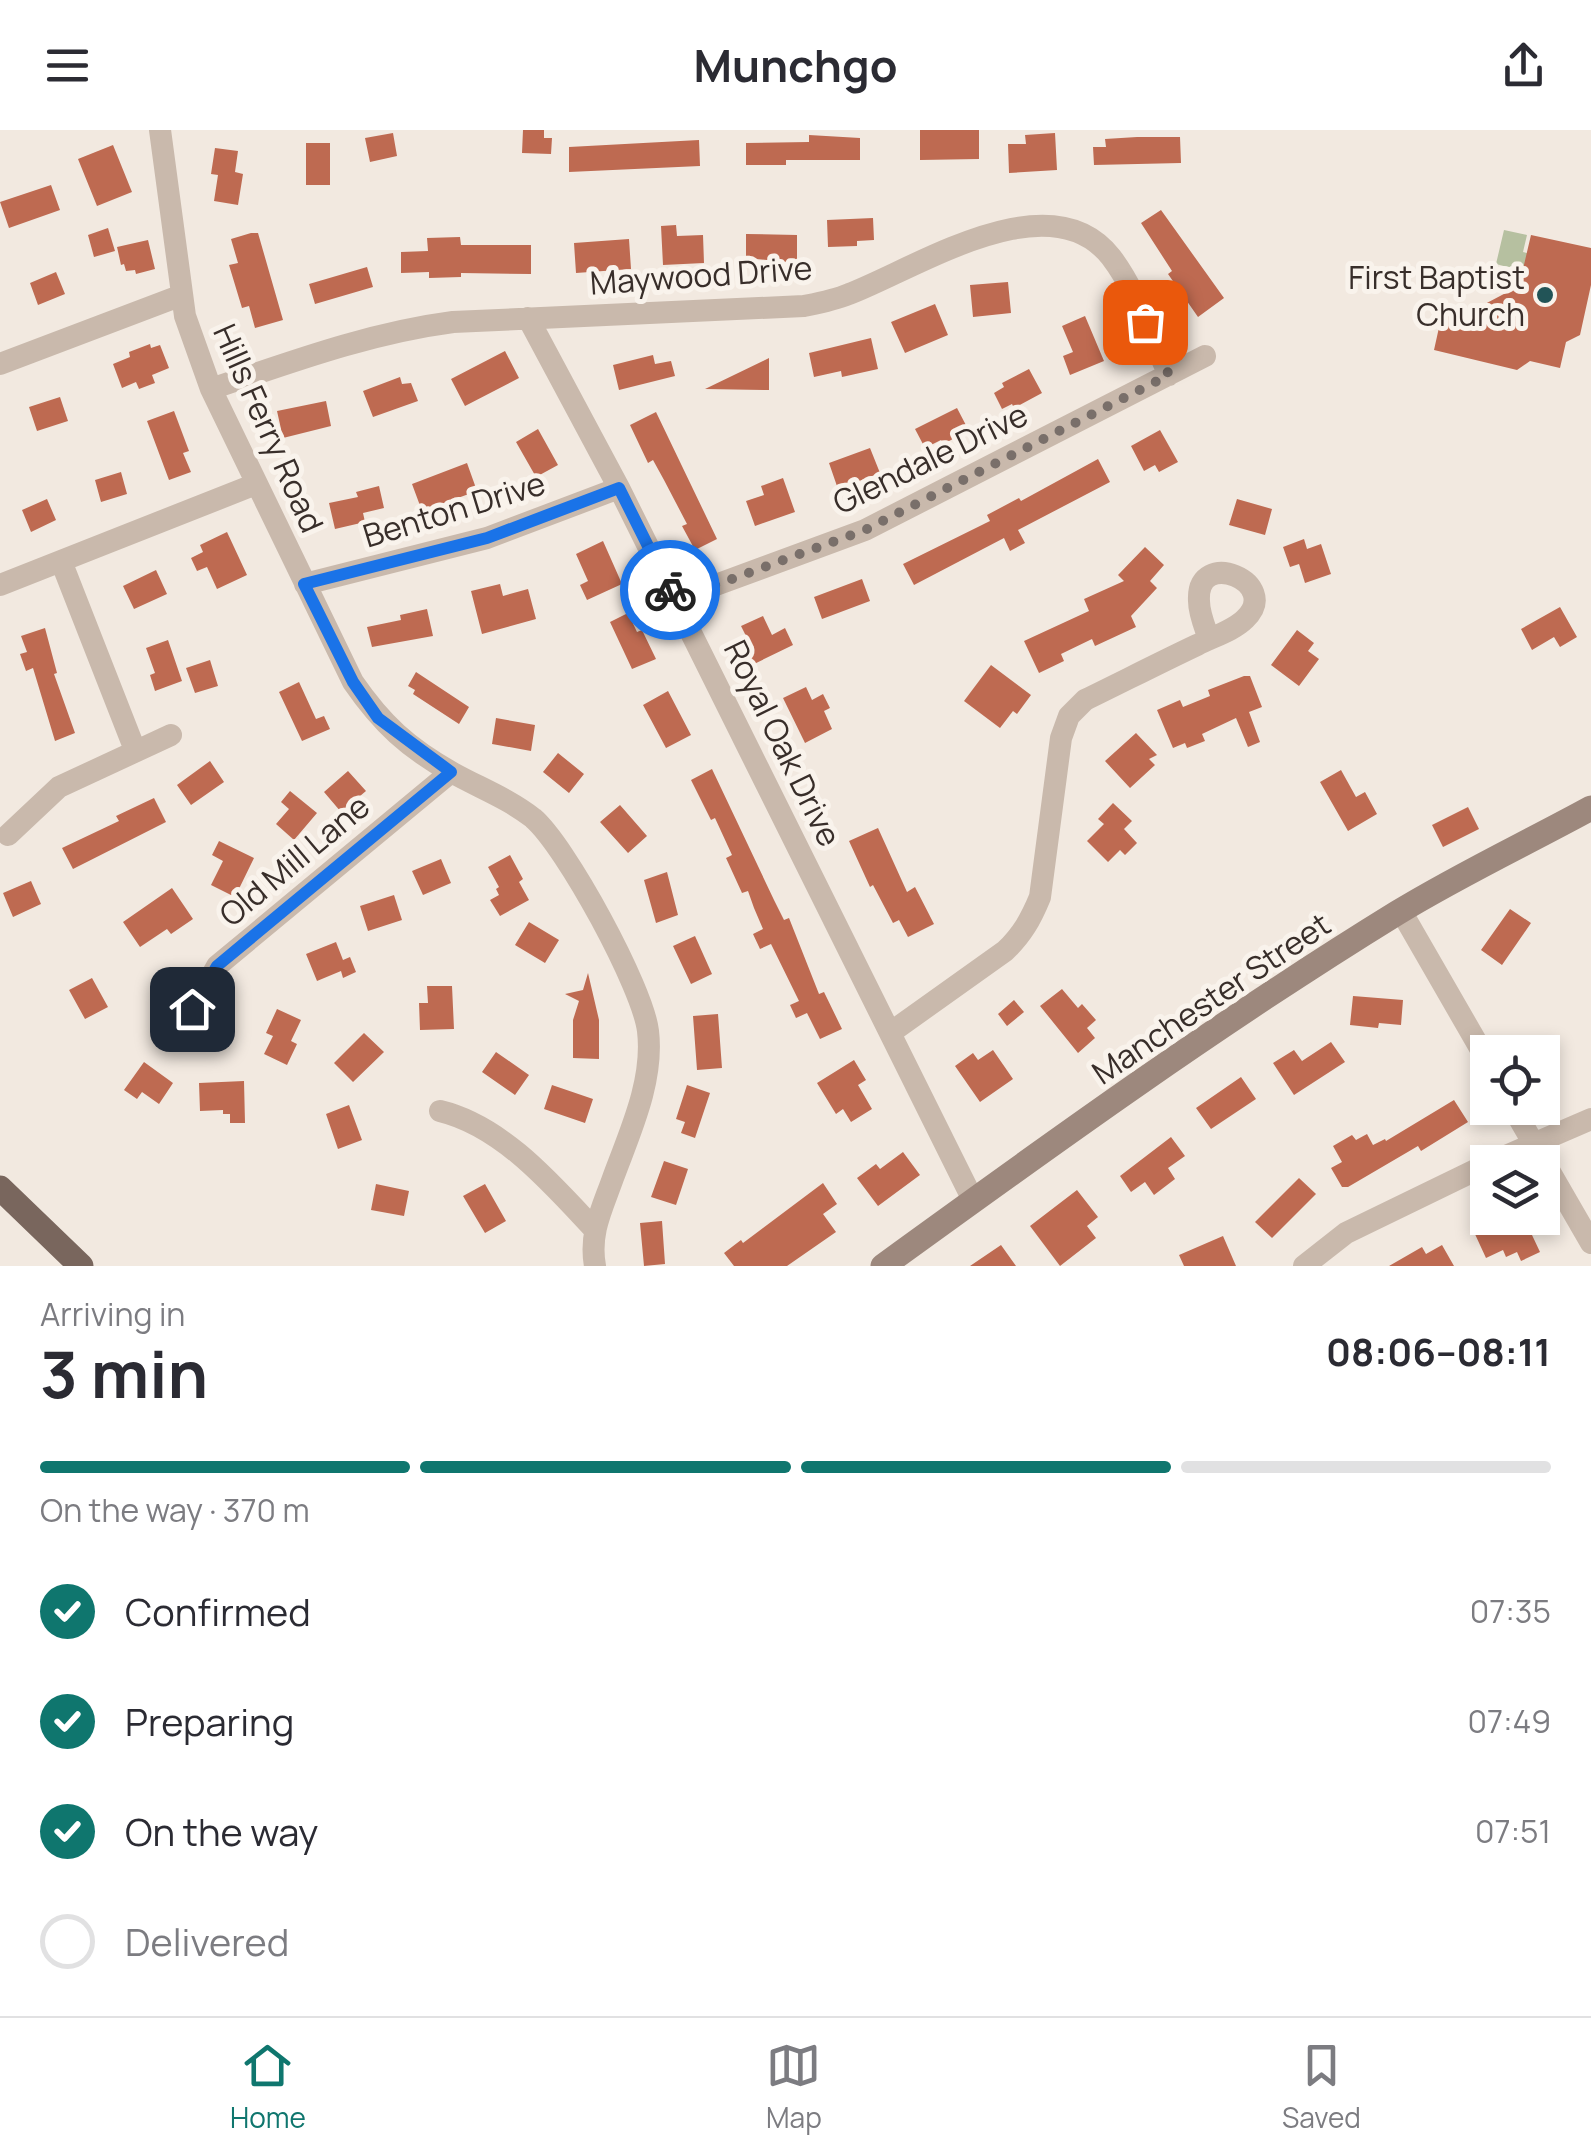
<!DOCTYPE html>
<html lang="en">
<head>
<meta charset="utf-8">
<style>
  body { margin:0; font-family:Manrope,sans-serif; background:#f7f7f7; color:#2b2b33; height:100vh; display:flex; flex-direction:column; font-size:38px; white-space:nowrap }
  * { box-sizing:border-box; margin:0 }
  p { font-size:32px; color:#7c7c81 }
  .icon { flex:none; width:55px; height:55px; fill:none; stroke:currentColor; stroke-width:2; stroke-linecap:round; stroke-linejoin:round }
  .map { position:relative; height:1136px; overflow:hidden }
  .sheet { display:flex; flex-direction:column; background:#fff; flex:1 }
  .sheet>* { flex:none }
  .buttons { position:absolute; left:1470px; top:905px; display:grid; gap:20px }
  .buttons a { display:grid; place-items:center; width:90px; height:90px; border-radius:0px; background:#fff; box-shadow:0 5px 15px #0003; font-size:50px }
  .pin { position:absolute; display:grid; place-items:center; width:85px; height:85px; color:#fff; margin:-42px; border-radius:20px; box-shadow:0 5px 15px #0006 }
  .courier { position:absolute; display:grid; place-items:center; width:100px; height:100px; margin:-50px; border:8px solid #1a73e8; border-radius:50%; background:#fff; color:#222; box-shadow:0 2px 12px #0007 }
  .headline em { font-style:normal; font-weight:700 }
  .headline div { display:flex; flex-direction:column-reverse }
  .headline { display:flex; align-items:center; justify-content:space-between; height:170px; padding:0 40px }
  h1 { font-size:65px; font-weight:700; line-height:75px }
  .bar { display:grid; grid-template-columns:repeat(4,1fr); gap:15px 10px; align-content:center; height:120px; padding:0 40px }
  .bar i { height:12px; border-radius:8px; background:#e1e1e2 }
  .bar .selected { background:#0f766e }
  .bar p { grid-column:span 4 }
  ol { padding:0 40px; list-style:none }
  li { display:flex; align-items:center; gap:30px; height:110px }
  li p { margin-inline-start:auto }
  li .icon { padding:10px; border-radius:50%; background:#0f766e; color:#fff; stroke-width:4 }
  li:last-child { color:#7c7c81 }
  li i { width:55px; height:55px; border:5px solid #e1e1e2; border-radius:50% }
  header { display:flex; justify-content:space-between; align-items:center; height:130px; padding:0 40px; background:#fff; font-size:45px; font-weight:700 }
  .dock { display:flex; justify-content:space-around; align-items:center; height:140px; border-top:2px solid #e1e1e2; background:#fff; font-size:28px; color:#7c7c81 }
  .dock a { display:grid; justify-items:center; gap:5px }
  .dock .selected { color:#0f766e }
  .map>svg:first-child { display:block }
</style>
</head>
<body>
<header><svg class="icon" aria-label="menu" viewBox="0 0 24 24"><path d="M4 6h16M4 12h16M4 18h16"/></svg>Munchgo<svg class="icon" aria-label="share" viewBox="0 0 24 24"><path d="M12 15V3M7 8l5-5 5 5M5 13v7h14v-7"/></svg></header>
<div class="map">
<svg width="1591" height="1136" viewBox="0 0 1591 1136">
  <rect width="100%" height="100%" fill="#f2e9e0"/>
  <!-- green -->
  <path fill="#b6c0a0" d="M 1504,100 L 1527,105 L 1523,122 L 1534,125 L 1530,143 L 1496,134 Z"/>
  <!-- building -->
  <path fill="#be6a51" d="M 523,0 L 544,0 L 544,8 L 552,8 L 551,24 L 522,23 Z
    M 920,0 L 979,0 L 979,29 L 920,30 Z
    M 393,3 L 397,26 L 370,32 L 365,8 Z
    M 1055,3 L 1057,40 L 1009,43 L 1008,14 L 1026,14 L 1025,5 Z
    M 809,5 L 860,8 L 860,30 L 786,30 L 786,35 L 746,35 L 746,13 L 809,12 Z
    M 1137,7 L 1180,7 L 1181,33 L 1094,35 L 1093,17 L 1106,17 L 1105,9 Z
    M 699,10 L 700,36 L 569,42 L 569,17 Z
    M 306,13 L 330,13 L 330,55 L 306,55 Z
    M 113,15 L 132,62 L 97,76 L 78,29 Z
    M 215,18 L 238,21 L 235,42 L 243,44 L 238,75 L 214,71 L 218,45 L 211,44 Z
    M 51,55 L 60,80 L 9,98 L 0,72 Z
    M 1161,80 L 1224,168 L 1198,187 L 1168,144 L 1172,141 L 1141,93 Z
    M 873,88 L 874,110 L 857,111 L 857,116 L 828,117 L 827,90 Z
    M 676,95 L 677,106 L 703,105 L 704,133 L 663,135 L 661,96 Z
    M 108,98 L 115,121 L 94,127 L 88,105 Z
    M 251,103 L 258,103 L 283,190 L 255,198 L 249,176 L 242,178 L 229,135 L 238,133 L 231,109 Z
    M 746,104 L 797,105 L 797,133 L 746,128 Z
    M 1531,105 L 1591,118 L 1591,155 L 1580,205 L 1566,212 L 1560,238 L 1530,231 L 1517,240 L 1434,220 L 1442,184 L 1479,192 L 1483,175 L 1519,156 Z
    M 460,107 L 461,115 L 531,115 L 531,144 L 461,143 L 461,147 L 429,148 L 429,142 L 401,143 L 401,122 L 428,121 L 427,108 Z
    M 629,109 L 631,139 L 576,143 L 574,113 Z
    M 148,110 L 155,139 L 136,144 L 135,140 L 126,141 L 124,134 L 121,135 L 117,117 Z
    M 367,137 L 373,157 L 315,174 L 309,154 Z
    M 56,142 L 65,164 L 38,175 L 30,153 Z
    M 1008,152 L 1011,183 L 973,187 L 970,155 Z
    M 935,174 L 948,205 L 905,223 L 891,192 Z
    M 1085,186 L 1104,231 L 1070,245 L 1063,226 L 1073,222 L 1062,196 Z
    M 871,208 L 878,239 L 842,247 L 841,241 L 814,247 L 809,223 Z
    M 150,214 L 151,218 L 160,215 L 169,238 L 152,245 L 155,253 L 139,259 L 136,252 L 122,258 L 113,234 L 130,227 L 129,222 Z
    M 505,221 L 519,248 L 465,276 L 451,249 Z
    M 653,225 L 655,234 L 671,231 L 675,246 L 619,260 L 613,235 Z
    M 769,228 L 769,260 L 705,259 Z
    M 1029,239 L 1042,263 L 1014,278 L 1012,274 L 1002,279 L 994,263 L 1004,257 L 1002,253 Z
    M 400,247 L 402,254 L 411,253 L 418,271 L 373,287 L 363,261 Z
    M 60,267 L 68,291 L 37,301 L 29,277 Z
    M 326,271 L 331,296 L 283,308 L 277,281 Z
    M 957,278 L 969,301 L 943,314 L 941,310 L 925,318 L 915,299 Z
    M 174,281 L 189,321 L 183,323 L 191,342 L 169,350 L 147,291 Z
    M 656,282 L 717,409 L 695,420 L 682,396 L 687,394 L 664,350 L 653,330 L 648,333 L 630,295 Z
    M 538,299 L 558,335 L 536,347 L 516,312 Z
    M 1160,300 L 1178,332 L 1159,342 L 1155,335 L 1144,341 L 1131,316 Z
    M 870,318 L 880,343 L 838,359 L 829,333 Z
    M 1098,329 L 1110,352 L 1018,400 L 1025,413 L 1010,421 L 1004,408 L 914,455 L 903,434 L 990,391 L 987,385 L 1019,368 L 1021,371 Z
    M 467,333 L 477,361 L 422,381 L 412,354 Z
    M 121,342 L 127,364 L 101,372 L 95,350 Z
    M 783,348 L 795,382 L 755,396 L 746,371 L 764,365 L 761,356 Z
    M 379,356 L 384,378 L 363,383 L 365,392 L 335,399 L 329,373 L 358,367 L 356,362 Z
    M 47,369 L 56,390 L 31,402 L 22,380 Z
    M 1237,369 L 1272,379 L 1265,405 L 1229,395 Z
    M 227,402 L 247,445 L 217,459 L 207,437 L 197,441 L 191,428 L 203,422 L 200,415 Z
    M 1304,409 L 1307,419 L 1321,414 L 1331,444 L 1305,453 L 1299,434 L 1290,437 L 1283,417 Z
    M 603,411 L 622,454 L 587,470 L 580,455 L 588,451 L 576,424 Z
    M 1145,417 L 1164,435 L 1150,451 L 1157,458 L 1131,486 L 1136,497 L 1095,516 L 1092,509 L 1061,524 L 1064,531 L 1039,543 L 1024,511 L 1089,481 L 1084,469 L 1124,451 L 1118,445 Z
    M 156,440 L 167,464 L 134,479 L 123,456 Z
    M 862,449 L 870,471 L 822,489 L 814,467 Z
    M 500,454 L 503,466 L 528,459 L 536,489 L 482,504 L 471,461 Z
    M 1560,477 L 1577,507 L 1560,517 L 1554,507 L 1532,520 L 1521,499 Z
    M 427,479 L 433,506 L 372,517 L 367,497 L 401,490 L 400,485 Z
    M 628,483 L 637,502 L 642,500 L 656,529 L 632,539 L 610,492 Z
    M 763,486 L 772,505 L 785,498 L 793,515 L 752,535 L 744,517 L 750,514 L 741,496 Z
    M 45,498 L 57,543 L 54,544 L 75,603 L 55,611 L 33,538 L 26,541 L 20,524 L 27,522 L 21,506 Z
    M 1297,500 L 1314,513 L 1308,521 L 1319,529 L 1299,556 L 1271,535 Z
    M 168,510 L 182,551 L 155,561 L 150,545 L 155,543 L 146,518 Z
    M 210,530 L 218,556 L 195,563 L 186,538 Z
    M 991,535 L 1031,565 L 1017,584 L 1013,581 L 1000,598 L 964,571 Z
    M 416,542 L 469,577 L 459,594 L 413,564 L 415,560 L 408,556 Z
    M 1244,546 L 1250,546 L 1262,577 L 1249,582 L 1260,612 L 1248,617 L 1236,588 L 1202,604 L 1205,611 L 1187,618 L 1185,613 L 1173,618 L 1157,580 L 1180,570 L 1183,577 L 1210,566 L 1208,560 Z
    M 299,552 L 316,589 L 324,586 L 330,599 L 302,611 L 279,562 Z
    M 806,557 L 812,570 L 823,564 L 830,578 L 824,581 L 832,599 L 805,613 L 783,568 Z
    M 668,561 L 691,605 L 666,618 L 643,575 Z
    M 496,588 L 535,595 L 531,621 L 492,614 Z
    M 1136,603 L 1157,625 L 1149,629 L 1155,635 L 1130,658 L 1105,631 Z
    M 558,623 L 584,644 L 569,663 L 543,642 Z
    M 210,631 L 224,652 L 191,675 L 177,655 Z
    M 712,639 L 774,770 L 784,790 L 789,788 L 819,864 L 824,862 L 842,899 L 820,909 L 807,883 L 796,888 L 790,875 L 799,871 L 771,814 L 760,819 L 753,804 L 763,799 L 754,778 L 748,761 L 742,763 L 726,728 L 732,725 L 715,688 L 711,690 L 691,650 Z
    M 1341,640 L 1356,667 L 1365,662 L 1377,684 L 1348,701 L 1320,652 Z
    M 348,641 L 366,661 L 341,682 L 324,662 Z
    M 290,661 L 317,683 L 294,710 L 276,694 L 289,679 L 281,672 Z
    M 154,668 L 166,692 L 73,739 L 62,718 L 119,691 L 116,686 Z
    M 1113,673 L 1132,691 L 1124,699 L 1137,713 L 1125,725 L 1120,720 L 1108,732 L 1087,711 L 1104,694 L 1098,689 Z
    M 620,675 L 647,706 L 628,723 L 600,692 Z
    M 1468,677 L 1479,699 L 1443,717 L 1432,695 Z
    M 878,698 L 907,762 L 915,757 L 934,794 L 908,807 L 899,790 L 893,793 L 873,755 L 870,757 L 849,711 Z
    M 219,711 L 254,728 L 235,767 L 211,755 L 223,731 L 212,725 Z
    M 510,725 L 523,749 L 519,752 L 529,770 L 500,786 L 490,770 L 499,765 L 496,759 L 499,757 L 488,737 Z
    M 441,729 L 451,753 L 423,765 L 412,741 Z
    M 667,742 L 678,785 L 656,793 L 644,750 Z
    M 31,751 L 41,774 L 13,787 L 3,763 Z
    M 172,758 L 193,789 L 171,804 L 167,799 L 140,817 L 123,792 Z
    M 394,765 L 402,790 L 368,801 L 360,776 Z
    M 1510,779 L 1531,793 L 1502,835 L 1481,820 Z
    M 529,792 L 559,810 L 545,833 L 515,815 Z
    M 695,806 L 712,844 L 691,854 L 673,816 Z
    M 336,812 L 343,830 L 350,827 L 356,842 L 343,848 L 341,841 L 317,851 L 306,824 Z
    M 588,843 L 599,890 L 599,929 L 573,928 L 573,890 L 579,871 L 565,864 L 583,860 Z
    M 92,848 L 108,877 L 85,889 L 69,860 Z
    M 427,856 L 452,856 L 454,899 L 420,900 L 419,873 L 428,873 Z
    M 1062,859 L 1078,878 L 1082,874 L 1096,890 L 1087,898 L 1095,908 L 1078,923 L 1040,876 Z
    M 1353,866 L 1403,870 L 1401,895 L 1379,893 L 1378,898 L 1350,895 Z
    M 1014,870 L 1024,882 L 1007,896 L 998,884 Z
    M 277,879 L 301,890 L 291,911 L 297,914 L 287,935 L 264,924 L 273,906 L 266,903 Z
    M 718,884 L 722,938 L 697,940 L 693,886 Z
    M 364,903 L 384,922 L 353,952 L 334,933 Z
    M 1331,912 L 1345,932 L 1294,965 L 1273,933 L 1294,920 L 1302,931 Z
    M 993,920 L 1013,949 L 980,972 L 955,936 L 973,923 L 978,930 Z
    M 496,922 L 529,945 L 515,965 L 482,942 Z
    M 854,930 L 866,950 L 858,955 L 872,979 L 851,992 L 843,979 L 836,984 L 817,953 Z
    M 144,932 L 173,953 L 159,974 L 142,962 L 137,969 L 124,960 Z
    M 1241,947 L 1256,969 L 1211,999 L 1196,978 Z
    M 244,951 L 245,993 L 230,993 L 230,984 L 223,984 L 223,980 L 200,981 L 199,953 Z
    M 552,955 L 593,969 L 585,993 L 544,979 Z
    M 687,955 L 710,963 L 695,1008 L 681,1003 L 685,992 L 676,989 Z
    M 1454,970 L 1468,992 L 1421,1021 L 1418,1016 L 1348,1057 L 1342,1057 L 1331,1038 L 1342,1032 L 1333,1016 L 1352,1005 L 1356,1010 L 1367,1004 L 1373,1015 L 1385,1009 L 1386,1011 Z
    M 349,975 L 362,1010 L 338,1019 L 326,984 Z
    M 1171,1007 L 1185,1026 L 1168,1038 L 1175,1049 L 1154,1065 L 1145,1052 L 1131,1062 L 1120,1046 Z
    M 903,1022 L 920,1045 L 878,1076 L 857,1048 L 876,1034 L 880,1039 Z
    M 664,1031 L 688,1039 L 676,1075 L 651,1067 Z
    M 1299,1048 L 1316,1064 L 1272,1108 L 1255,1092 Z
    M 823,1053 L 837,1074 L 823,1084 L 836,1102 L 787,1136 L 734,1136 L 724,1123 L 741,1110 L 743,1113 Z
    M 376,1054 L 409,1061 L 404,1086 L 371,1080 Z
    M 485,1054 L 506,1091 L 485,1103 L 463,1066 Z
    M 1077,1060 L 1098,1087 L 1087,1096 L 1096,1108 L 1060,1136 L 1030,1096 Z
    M 1504,1088 L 1524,1088 L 1540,1122 L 1521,1131 L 1517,1122 L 1506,1127 L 1503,1120 L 1486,1128 L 1474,1102 Z
    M 662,1091 L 665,1134 L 644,1136 L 640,1093 Z
    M 1223,1106 L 1236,1136 L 1184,1136 L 1179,1125 Z
    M 1001,1115 L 1016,1136 L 970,1136 Z
    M 1442,1115 L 1454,1136 L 1389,1136 L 1422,1117 L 1426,1124 Z"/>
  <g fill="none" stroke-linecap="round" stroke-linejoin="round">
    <!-- street -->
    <path stroke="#c9b9ac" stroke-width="22" d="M 160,0 L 185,186 L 211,259 L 353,552 C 382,594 408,618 453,643 C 480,658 509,669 533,688 C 566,716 643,858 648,901 C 654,951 630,1002 613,1048 C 602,1079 589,1103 595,1136
      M 528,188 L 619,358 L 973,1070
      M 0,234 L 182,165
      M 211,259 C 291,232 369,203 453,192 L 804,176 C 819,173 835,170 849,164 C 917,138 1050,49 1111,127 C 1137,161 1151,207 1169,245
      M 61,431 L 135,620
      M 305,454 L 487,408 L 619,358
      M 0,455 L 256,354
      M 675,470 L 865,400 L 1205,226
      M 8,705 L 59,657 L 171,605
      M 1401,781 L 1488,932
      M 193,879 L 217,836 L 451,642
      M 890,903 L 1005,821 C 1022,805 1031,789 1040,767 L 1061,608 L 1069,586 L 1085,570 C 1122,552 1159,533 1197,515 C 1212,507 1233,501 1245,489 C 1283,453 1196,416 1199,471 C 1199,484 1205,497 1209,509
      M 1513,978 L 1591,1113
      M 440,981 C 502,996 551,1053 594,1099
      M 1492,1032 L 1591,989
      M 1304,1136 L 1346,1103 L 1488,1034"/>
    <!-- secondary -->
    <path stroke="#9d887d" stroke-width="25" d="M 883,1136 C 1051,1014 1220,892 1397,783 C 1459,745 1527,713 1591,678"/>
    <!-- primary -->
    <path stroke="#79665d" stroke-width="25" d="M 0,1058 L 81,1136"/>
  </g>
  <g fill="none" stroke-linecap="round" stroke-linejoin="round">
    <!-- done -->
    <path stroke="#796f6a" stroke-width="10" stroke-dasharray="0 18" d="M 670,460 L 675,470 L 865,400 L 1169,245 L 1145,192"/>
    <!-- route -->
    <path stroke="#1a73e8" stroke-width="12" d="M 192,879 L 217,836 L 451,642 L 378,588 L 353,552 L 304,454 L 487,408 L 619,358 L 670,460"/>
  </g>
  <!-- markers -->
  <circle fill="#225457" stroke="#f9f3ec" stroke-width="4" cx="1545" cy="165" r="10"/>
  <g text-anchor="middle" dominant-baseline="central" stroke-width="10" stroke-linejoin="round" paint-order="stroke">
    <!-- street labels -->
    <g font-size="32" fill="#382e2a" stroke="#f9f3ec">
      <text transform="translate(701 145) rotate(-4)">Maywood Drive</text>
      <text transform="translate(269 298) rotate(66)">Hills Ferry Road</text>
      <text transform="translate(930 328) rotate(-26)">Glendale Drive</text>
      <text transform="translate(454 379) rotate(-17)">Benton Drive</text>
      <text transform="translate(783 613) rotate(64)">Royal Oak Drive</text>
      <text transform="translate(294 730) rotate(-40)">Old Mill Lane</text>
      <text transform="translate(1211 868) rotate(-34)">Manchester Street</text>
    </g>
    <!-- poi labels -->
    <g font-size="32" fill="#382e2a" stroke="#f9f3ec" text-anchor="end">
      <text x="1525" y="147">First Baptist<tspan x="1525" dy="37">Church</tspan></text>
    </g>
  </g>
</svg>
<div class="buttons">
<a><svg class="icon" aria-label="locate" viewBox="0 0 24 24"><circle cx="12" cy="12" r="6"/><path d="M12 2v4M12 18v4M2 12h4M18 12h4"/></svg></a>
<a><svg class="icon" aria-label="layers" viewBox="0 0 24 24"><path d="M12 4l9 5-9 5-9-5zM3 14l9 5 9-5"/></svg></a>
</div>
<div class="pin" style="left:1145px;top:192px;background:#ea580c"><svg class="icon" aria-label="bag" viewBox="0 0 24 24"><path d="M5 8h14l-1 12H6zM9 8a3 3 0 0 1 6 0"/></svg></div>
<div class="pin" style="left:192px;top:879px;background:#1f2937"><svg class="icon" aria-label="home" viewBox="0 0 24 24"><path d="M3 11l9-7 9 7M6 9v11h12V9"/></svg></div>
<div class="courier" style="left:670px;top:460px"><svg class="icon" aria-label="bike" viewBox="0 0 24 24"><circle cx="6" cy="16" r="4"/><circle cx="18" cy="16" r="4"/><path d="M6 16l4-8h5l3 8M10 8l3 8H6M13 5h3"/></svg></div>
</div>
<section class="sheet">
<div class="headline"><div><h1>3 min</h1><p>Arriving in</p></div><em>08:06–08:11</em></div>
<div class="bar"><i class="selected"></i><i class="selected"></i><i class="selected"></i><i></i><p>On the way · 370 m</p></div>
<ol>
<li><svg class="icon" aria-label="check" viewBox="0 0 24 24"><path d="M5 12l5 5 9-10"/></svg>Confirmed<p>07:35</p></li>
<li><svg class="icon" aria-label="check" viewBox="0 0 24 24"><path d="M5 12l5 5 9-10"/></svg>Preparing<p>07:49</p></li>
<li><svg class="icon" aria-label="check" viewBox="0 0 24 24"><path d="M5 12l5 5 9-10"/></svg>On the way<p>07:51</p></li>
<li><i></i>Delivered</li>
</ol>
</section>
<nav class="dock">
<a class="selected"><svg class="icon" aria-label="home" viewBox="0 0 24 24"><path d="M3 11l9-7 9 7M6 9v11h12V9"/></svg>Home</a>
<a><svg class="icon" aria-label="map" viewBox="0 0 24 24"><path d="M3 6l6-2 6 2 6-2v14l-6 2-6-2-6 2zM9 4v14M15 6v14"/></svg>Map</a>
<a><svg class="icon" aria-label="saved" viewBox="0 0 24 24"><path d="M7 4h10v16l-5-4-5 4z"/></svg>Saved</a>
</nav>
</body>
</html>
